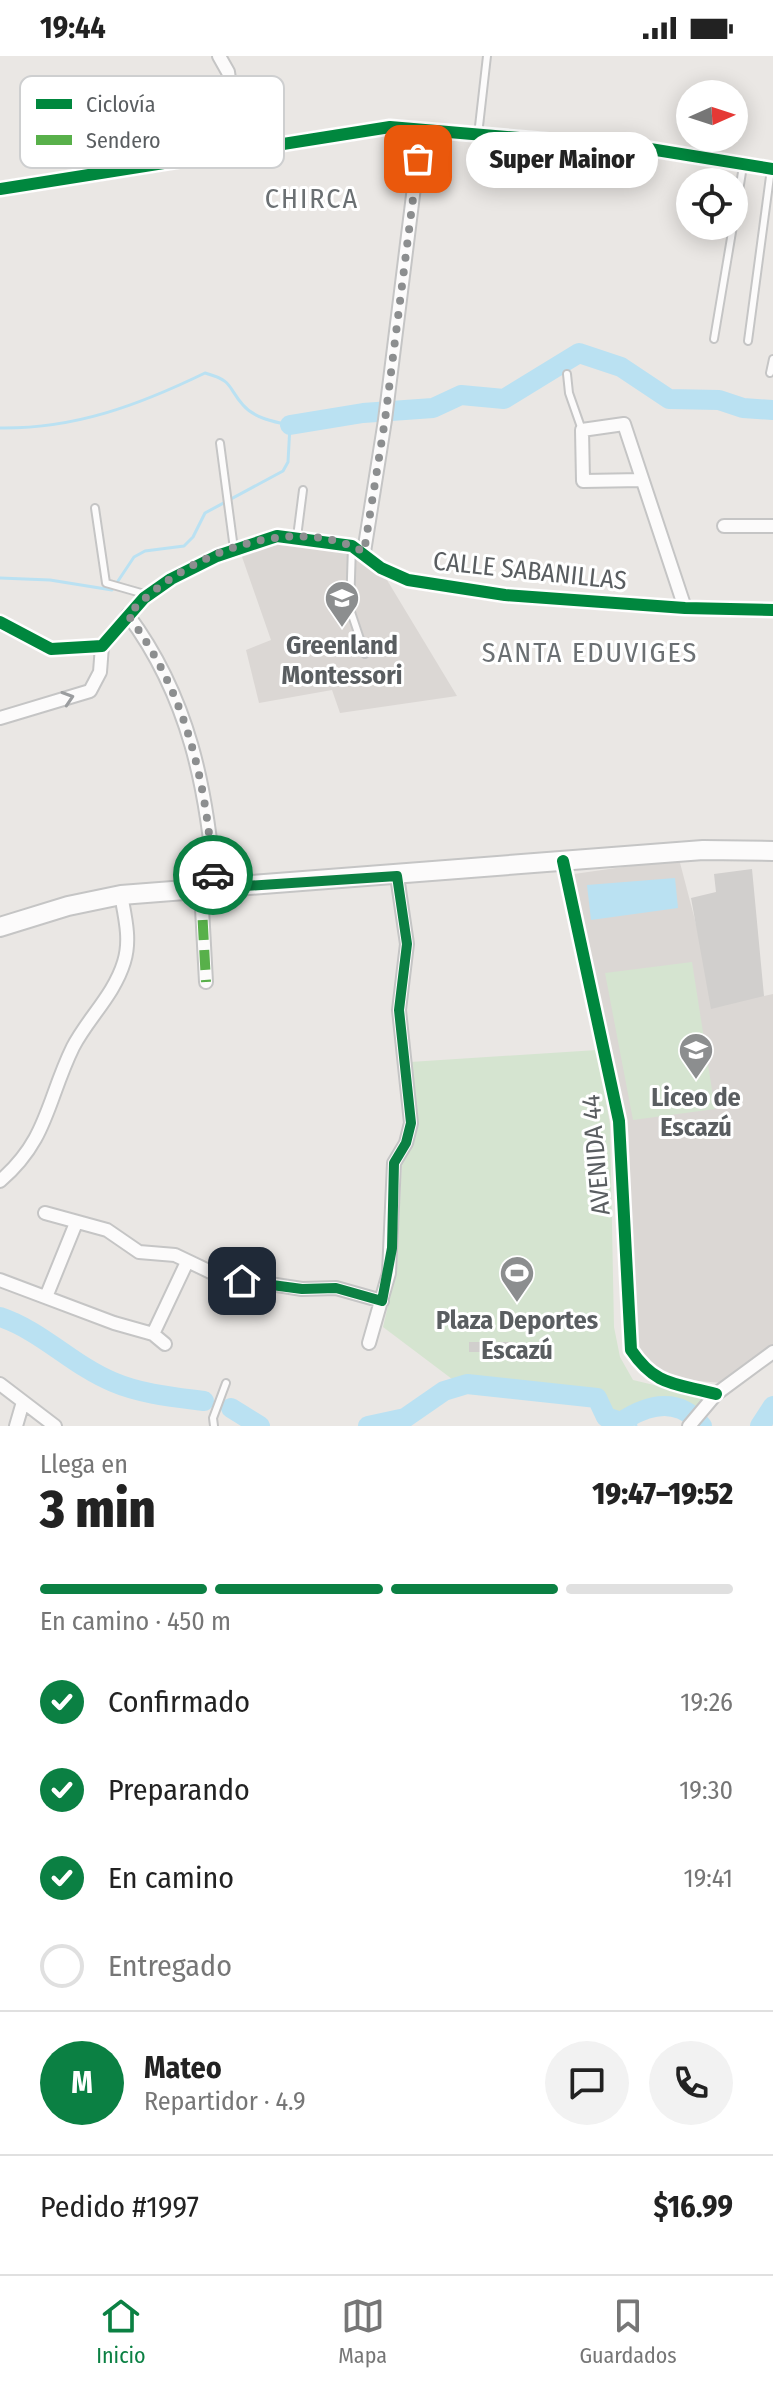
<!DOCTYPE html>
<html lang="es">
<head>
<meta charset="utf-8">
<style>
  body { margin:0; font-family:"Fira Sans Condensed",sans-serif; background:#f2f2f2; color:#222; height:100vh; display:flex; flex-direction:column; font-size:30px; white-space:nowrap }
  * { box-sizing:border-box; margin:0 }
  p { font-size:26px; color:#767676 }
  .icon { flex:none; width:44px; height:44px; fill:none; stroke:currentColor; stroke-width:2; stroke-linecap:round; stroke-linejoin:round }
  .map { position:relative; height:1370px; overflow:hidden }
  .drawer { display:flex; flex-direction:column; background:#fff; flex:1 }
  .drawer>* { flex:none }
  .needle { width:52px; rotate:87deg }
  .controls { position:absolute; left:676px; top:24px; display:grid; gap:16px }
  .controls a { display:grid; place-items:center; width:72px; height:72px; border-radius:50%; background:#fff; box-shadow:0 4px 20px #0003; font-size:40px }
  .pin { position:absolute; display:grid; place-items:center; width:68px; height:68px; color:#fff; margin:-34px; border-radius:16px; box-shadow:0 4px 12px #0006 }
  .courier { position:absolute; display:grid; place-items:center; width:80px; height:80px; margin:-40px; border:6px solid #0b8043; border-radius:50%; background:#fff; color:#222; box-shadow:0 2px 10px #0007 }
  .bubble { position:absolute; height:56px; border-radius:28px; background:#fff; box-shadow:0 4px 20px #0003; font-size:26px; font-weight:800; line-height:56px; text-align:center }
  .overview em { font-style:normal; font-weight:800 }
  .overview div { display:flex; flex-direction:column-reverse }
  .overview { display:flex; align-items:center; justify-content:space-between; height:136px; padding:0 40px }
  h1 { font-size:52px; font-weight:800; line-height:60px }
  .bar { display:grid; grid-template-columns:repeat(4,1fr); gap:12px 8px; align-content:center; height:96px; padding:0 40px }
  .bar i { height:10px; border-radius:6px; background:#e0e0e0 }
  .bar .on { background:#0b8043 }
  .bar p { grid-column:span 4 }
  .line { display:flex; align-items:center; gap:20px; padding:0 40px; border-top:2px solid #e0e0e0 }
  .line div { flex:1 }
  .round { display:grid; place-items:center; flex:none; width:84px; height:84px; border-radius:42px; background:#f2f2f2 }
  ol { padding:0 40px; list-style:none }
  li { display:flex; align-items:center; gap:24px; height:88px }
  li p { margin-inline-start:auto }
  li .icon { padding:8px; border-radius:50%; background:#0b8043; color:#fff; stroke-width:4 }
  li:last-child { color:#767676 }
  li i { width:44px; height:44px; border:4px solid #e0e0e0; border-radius:50% }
  .status { display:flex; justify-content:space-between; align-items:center; height:56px; padding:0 40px; background:#fff; direction:ltr }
  .status svg { height:22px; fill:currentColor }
  .tabs { display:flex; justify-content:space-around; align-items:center; height:112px; border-top:2px solid #e0e0e0; background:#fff; font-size:22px; color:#767676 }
  .tabs a { display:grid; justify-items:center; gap:4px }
  .tabs .on { color:#0b8043 }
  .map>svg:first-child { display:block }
</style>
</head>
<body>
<div class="status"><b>19:44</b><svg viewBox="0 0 49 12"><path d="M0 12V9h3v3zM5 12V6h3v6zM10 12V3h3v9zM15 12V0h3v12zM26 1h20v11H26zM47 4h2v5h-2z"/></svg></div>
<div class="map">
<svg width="773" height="1370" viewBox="0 0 773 1370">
  <rect width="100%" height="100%" fill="#eae7e4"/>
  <!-- education -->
  <path fill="#dbd7d4" d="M 278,489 L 340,494 L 371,508 L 387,524 L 457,640 L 340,657 L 332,634 L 259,647 L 246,594 L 271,584 L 241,498 Z
    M 679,803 L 701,887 L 764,940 L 773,938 L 773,1289 L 723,1327 L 686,1324 L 659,1314 L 637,1292 L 628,1071 L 574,818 Z"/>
  <!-- green -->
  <path fill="#d5e4d0" d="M 692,906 L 715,1053 L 633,1064 L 605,917 Z
    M 597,994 L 610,1068 L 614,1271 L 620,1301 L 633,1324 L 700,1340 L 704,1343 L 696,1355 C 675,1346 657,1345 634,1352 C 624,1355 621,1360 610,1358 L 598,1337 L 478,1321 L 452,1323 L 383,1271 L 397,1211 L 402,1105 L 415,1081 L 410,1006 Z"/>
  <!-- water -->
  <path fill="#bae1f2" d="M 675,822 L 678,852 L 591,864 L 587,829 Z"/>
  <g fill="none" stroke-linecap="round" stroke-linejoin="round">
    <!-- stream -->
    <path stroke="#bae1f2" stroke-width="3" d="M 0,372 C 75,373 139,349 205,317 C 234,325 227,331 243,349 C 254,362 274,366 290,369 L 288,406 L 283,415 L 205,457 L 193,481 L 184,490 L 145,495 L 134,501 L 112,534 L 50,524 L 0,522
      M 633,1357 L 636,1370"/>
    <!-- river -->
    <path stroke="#bae1f2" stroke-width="20" d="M 290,369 L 363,357 L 433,352 L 461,339 L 504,343 L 579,297 L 621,311 L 669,343 L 719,344 L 743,352 L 773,354
      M 0,1261 C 42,1275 72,1309 113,1326 C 141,1338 173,1341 204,1345
      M 231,1352 L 260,1370
      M 368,1370 L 405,1362 L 444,1335 L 467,1328 L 597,1342 L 606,1361 L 621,1366 C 649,1347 680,1341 702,1370
      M 760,1370 L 773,1350"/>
  </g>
  <!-- building -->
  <path fill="#d1cfcd" d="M 752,813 L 764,940 L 711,953 L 691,842 L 716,836 L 714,818 Z
    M 469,1286 L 514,1286 L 514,1296 L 469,1296 Z"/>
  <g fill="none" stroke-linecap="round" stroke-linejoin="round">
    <!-- service casing -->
    <g stroke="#c5c5c5" stroke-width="10">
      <path id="service" d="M 478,79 L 487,0
        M 734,166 L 743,110
        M 714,283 L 733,170
        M 748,285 L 771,113
        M 770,317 L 773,303
        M 567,318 L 569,337 L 582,374
        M 220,387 L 234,493
        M 95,452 L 106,527 L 148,539
        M 297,481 L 303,434
        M 352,490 L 350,553 L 365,598
        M 214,1370 L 213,1362 L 226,1327"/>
    </g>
    <!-- minor casing -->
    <g stroke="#c5c5c5" stroke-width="16">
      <path id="minor" d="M 219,0 L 228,16 L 239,93
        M 0,133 L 390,71 L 650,93 L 773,113
        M 642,424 L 583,425 L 582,374 L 624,368 L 685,552
        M 724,470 L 773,470
        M 364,496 L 385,364 L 421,75
        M 128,559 C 189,641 207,733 215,832
        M 0,566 L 51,593 L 102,590 L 144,542 L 171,523 L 217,500 L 277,480 L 352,490 L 381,512 L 408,524 L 505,539 L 685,552 L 773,554
        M 0,662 L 90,635 L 100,616 L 102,590
        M 563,805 L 619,1065 L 631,1294 C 656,1331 676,1327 716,1338
        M 201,834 L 206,926
        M 0,1125 C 48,1084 47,1044 73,991 C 88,962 114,939 124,906 C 131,884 125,861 121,839
        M 45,1157 L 107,1174 L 139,1196 L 175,1199 L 219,1220 L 302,1233 L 336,1232 L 382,1245
        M 0,1224 L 114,1267 L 153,1278 L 165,1288
        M 46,1241 L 76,1167
        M 153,1278 L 187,1206
        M 369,1287 L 389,1217 L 394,1107 L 406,1087 L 411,1067 L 399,954 L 407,888 L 397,820
        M 0,1328 L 55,1370
        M 16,1370 L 23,1346
        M 689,1370 L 716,1338 L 773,1296"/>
    </g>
    <!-- secondary casing -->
    <g stroke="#c5c5c5" stroke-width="22">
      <path id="secondary" d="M 0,871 L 68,850 L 121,839 L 703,794 L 773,795"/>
    </g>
    <!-- service -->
    <use href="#service" stroke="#fcfbfb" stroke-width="6"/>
    <!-- minor -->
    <use href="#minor" stroke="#fcfbfb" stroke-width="12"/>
    <!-- secondary -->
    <use href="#secondary" stroke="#fcfbfb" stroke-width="18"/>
    <!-- quiet -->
    <path stroke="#58b04a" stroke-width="10" stroke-dasharray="20 10" stroke-linecap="butt" d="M 201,834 L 206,926"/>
    <!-- cycleway casing -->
    <g stroke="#fff" stroke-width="17">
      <path id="cycleway" d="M 0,133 L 390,71 L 650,93 L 773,113
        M 0,566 L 51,593 L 102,590 L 144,542 L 171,523 L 217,500 L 277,480 L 352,490 L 381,512 L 408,524 L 505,539 L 685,552 L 773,554
        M 563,805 L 619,1065 L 631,1294 C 656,1331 676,1327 716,1338"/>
    </g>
    <!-- cycleway -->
    <use href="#cycleway" stroke="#00873e" stroke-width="12"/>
  </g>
  <!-- one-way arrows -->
  <defs><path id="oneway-chevron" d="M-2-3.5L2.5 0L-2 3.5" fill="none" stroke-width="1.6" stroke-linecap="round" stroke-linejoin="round" transform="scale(2)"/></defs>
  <use stroke="#9b9d9f" href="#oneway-chevron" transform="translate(68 642) rotate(-18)"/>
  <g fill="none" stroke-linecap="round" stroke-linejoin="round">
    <!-- done -->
    <path stroke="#8c8e8f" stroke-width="8" stroke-dasharray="0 14.4" d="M 213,819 C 206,724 186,637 128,559 C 181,501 288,455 364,496 L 385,364 L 418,103"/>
    <!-- route -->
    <path stroke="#0b8043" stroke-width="10" d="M 213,819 L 215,832 L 397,820 L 407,888 L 399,954 L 411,1067 L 406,1087 L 394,1107 L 392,1192 L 382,1245 L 336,1232 L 302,1233 L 242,1225"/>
  </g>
  <!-- icons -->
  <defs>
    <g id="school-pin" transform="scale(1.8)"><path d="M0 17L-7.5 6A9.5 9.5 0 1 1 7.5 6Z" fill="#8c8e8f" stroke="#fff"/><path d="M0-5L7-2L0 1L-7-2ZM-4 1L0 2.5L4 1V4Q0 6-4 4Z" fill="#fff"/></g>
    <g id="stadium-pin" transform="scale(1.8)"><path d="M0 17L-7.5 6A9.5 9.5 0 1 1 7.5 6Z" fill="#8c8e8f" stroke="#fff"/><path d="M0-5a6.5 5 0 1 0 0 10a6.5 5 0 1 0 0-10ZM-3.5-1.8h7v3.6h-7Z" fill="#fff"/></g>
  </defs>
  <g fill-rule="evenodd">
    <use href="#school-pin" x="342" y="542"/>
    <use href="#school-pin" x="696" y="994"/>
    <use href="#stadium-pin" x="517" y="1217"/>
  </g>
  <g text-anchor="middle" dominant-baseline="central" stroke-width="6" stroke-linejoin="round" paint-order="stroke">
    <!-- street labels -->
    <g font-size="26" fill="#5a5e61" stroke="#fff">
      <text transform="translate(530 515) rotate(6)">CALLE SABANILLAS</text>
      <text transform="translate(596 1099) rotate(-95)">AVENIDA 44</text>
    </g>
    <!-- poi labels -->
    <g font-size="26" font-weight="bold" fill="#5a5e61" stroke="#fff">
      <text x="342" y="589">Greenland<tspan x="342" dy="30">Montessori</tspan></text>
      <text x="696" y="1041">Liceo de<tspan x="696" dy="30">Escazú</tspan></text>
      <text x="517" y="1264">Plaza Deportes<tspan x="517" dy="30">Escazú</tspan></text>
    </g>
    <!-- neighbourhood labels -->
    <g font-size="28" letter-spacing="2" fill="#6b7073" stroke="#fff">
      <text x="312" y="142">CHIRCA</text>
      <text x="590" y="596">SANTA EDUVIGES</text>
    </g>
  </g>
  <!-- legend -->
  <rect x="20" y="20" width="264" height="92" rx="12" fill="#fff" stroke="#cecfd0" stroke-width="2"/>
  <rect x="36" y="43" width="36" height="10" fill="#00873e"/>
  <rect x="36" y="79" width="36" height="10" fill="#58b04a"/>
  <g font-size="22" fill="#5a5e61">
    <text x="86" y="56">Ciclovía</text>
    <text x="86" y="92">Sendero</text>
  </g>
</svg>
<div class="controls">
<a><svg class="needle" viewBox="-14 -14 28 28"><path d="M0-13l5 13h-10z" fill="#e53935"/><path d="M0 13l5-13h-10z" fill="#767676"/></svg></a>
<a><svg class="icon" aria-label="locate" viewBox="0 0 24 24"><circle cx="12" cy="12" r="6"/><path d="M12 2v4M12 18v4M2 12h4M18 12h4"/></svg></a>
</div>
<div class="pin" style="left:418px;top:103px;background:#ea580c"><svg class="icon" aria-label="bag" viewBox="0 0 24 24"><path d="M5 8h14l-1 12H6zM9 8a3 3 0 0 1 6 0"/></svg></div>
<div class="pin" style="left:242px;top:1225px;background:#1f2937"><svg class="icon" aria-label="home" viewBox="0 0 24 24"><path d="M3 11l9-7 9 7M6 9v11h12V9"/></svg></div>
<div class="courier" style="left:213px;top:819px"><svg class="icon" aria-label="car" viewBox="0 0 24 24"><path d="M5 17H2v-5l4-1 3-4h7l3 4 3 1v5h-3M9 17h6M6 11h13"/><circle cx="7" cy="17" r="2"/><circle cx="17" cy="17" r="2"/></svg></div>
<div class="bubble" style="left:466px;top:76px;width:192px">Super Mainor</div>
</div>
<section class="drawer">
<div class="overview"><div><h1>3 min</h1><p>Llega en</p></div><em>19:47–19:52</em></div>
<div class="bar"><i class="on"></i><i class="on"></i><i class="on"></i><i></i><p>En camino · 450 m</p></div>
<ol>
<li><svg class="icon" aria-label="check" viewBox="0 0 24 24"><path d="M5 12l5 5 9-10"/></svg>Confirmado<p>19:26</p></li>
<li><svg class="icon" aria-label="check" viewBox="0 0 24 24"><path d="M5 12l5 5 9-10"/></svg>Preparando<p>19:30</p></li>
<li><svg class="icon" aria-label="check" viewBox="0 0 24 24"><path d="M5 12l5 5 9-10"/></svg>En camino<p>19:41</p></li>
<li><i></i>Entregado</li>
</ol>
<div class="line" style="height:144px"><b class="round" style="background:#0b8043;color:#fff">M</b><div><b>Mateo</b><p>Repartidor · 4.9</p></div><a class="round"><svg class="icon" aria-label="chat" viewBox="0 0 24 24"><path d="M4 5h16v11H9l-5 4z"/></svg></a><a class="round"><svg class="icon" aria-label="phone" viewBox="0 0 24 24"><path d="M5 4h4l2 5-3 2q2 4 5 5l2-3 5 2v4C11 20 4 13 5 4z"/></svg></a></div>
<div class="line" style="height:104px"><div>Pedido #1997</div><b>$16.99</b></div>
</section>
<nav class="tabs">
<a class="on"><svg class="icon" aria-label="home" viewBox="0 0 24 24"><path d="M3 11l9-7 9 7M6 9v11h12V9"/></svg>Inicio</a>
<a><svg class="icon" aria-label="map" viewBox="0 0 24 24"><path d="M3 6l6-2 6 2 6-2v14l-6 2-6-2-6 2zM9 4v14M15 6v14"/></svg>Mapa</a>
<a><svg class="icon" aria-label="saved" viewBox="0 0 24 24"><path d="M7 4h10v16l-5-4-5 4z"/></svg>Guardados</a>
</nav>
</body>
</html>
